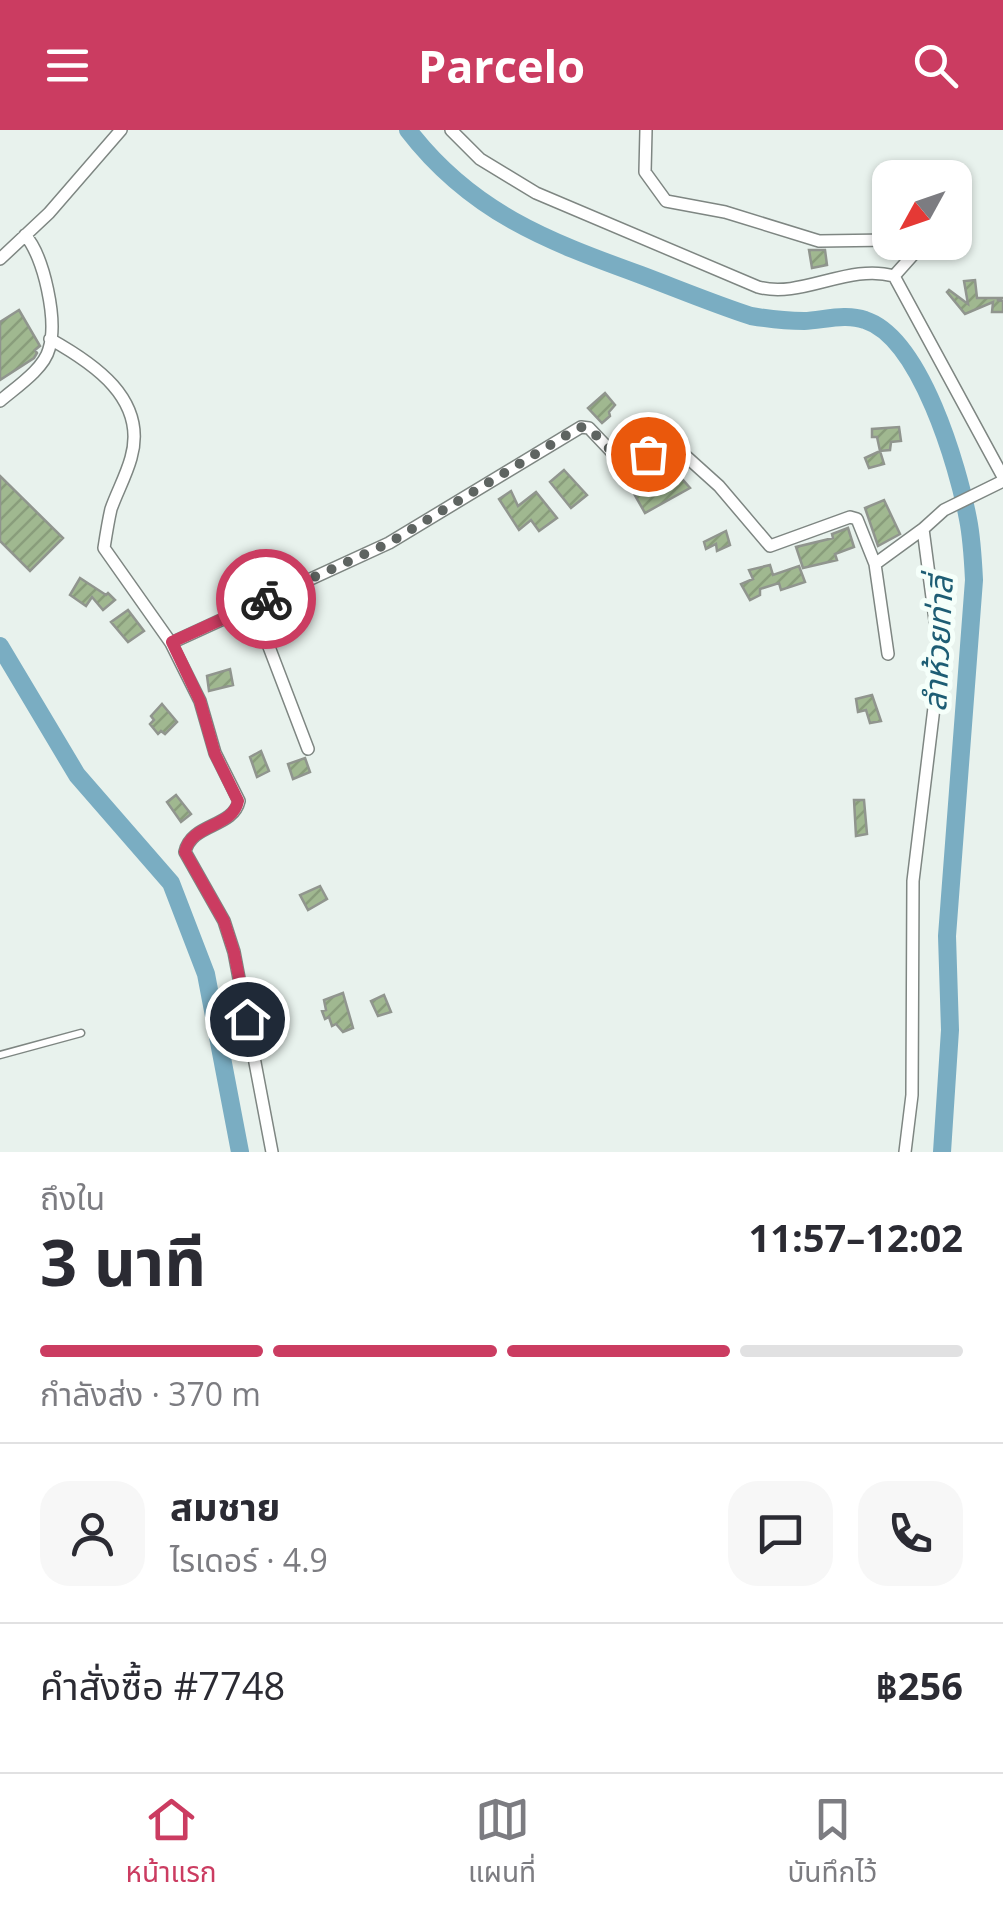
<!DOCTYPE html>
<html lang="th">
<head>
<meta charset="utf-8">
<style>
  body { margin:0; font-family:"Open Sans","Noto Sans Thai",sans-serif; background:#f7f7f7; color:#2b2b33; height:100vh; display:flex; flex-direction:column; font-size:38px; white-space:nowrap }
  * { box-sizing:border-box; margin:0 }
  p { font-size:32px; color:#7c7c81 }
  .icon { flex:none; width:55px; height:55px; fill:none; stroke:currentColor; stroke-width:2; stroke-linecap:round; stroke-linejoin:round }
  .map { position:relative; height:1022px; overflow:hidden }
  .side { display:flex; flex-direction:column; background:#fff; flex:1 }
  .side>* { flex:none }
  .needle { width:65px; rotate:230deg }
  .tools { position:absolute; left:872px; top:30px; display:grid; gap:20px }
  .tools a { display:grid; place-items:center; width:100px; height:100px; border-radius:20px; background:#fff; box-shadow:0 2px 8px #0004; font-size:50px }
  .pin { position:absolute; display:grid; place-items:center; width:85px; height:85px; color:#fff; margin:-42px; border:5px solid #fff; border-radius:50%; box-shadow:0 2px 10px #0007 }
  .courier { position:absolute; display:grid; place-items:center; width:100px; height:100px; margin:-50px; border:8px solid #cb3c61; border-radius:50%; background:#fff; color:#222; box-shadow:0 2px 12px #0007 }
  .summary em { font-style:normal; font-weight:700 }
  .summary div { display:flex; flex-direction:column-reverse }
  .summary { display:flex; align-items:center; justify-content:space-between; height:170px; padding:0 40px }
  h1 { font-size:65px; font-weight:700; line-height:75px }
  .bar { display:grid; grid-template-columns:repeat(4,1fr); gap:15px 10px; align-content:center; height:120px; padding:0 40px }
  .bar i { height:12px; border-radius:8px; background:#e1e1e2 }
  .bar .on { background:#cb3c61 }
  .bar p { grid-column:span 4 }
  .line { display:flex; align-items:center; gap:25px; padding:0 40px; border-top:2px solid #e1e1e2 }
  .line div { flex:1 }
  .round { display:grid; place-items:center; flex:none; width:105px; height:105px; border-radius:30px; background:#f7f7f7 }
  header { display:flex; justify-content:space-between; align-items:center; height:130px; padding:0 40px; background:#cb3c61; color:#fff; font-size:45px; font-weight:700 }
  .tab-bar { display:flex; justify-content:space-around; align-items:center; height:140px; border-top:2px solid #e1e1e2; background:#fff; font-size:28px; color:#7c7c81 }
  .tab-bar a { display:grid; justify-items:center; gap:5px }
  .tab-bar .on { color:#cb3c61 }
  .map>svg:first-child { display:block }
</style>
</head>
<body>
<header><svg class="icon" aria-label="menu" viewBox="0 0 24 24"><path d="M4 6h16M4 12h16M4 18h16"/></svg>Parcelo<svg class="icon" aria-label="search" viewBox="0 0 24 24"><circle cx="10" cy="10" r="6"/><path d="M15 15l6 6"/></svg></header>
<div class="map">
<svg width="1003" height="1022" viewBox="0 0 1003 1022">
  <defs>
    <pattern id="building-hatch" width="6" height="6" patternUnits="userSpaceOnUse" patternTransform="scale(2.5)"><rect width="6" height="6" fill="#a0b890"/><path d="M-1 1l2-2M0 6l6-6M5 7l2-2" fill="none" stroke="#899d7b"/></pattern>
  </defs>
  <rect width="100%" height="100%" fill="#e8f2ed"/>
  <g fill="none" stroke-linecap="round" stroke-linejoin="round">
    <!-- river -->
    <path stroke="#7aadc2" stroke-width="18" d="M 408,0 C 471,82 547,111 641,145 C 678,159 714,174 751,186 C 769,189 786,191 804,191 C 824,190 846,183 865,190 C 921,208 958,337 968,389 C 972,409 973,430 974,450 L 947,806 L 950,900 L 942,1022
      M 0,516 L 77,645 L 171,753 L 206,844 L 240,1022"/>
  </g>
  <!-- building -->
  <path fill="url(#building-hatch)" stroke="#90958e" stroke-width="2.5" d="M 809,120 L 825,120 L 827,135 L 812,138 Z
    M 975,150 L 977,168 L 1003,168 L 997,170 L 1003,171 L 1003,182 L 992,182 L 993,172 L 965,184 L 947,162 L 949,160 L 968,174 L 964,151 Z
    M 19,180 L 40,216 L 35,220 L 37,223 L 34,228 L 0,250 L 0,192 Z
    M 605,263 L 615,275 L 609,282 L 610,286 L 602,293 L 588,278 Z
    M 899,297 L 901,311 L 891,312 L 890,320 L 880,321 L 877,307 L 872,307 L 872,299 Z
    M 880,321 L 884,334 L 869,338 L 865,328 Z
    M 678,331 L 686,340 L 677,343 L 690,358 L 645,383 L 629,355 L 638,349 L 649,364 L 659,358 L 660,361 L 674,351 L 664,337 Z
    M 564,340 L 587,365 L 571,378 L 550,352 Z
    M 0,346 L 63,408 L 30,441 L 0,411 Z
    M 511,361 L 518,376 L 536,362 L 557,388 L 539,401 L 531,390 L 519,400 L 499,369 Z
    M 884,370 L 900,404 L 878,416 L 865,378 Z
    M 848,398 L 854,417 L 835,424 L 837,430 L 803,438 L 796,417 L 833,408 L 832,404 Z
    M 726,401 L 730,415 L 717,421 L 716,414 L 706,419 L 704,412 Z
    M 770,435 L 773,445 L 799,436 L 805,452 L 781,460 L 779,453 L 760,459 L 760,465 L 750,470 L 741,454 L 753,449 L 749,440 Z
    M 80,448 L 106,465 L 108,463 L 115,470 L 103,480 L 92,467 L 86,476 L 70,465 Z
    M 128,480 L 144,501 L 128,512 L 111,492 Z
    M 230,539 L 233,555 L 209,561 L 207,546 Z
    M 872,565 L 881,591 L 870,593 L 866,580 L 858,582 L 856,569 Z
    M 162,574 L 177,592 L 165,604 L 161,601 L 158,604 L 150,594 L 154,590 L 151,586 Z
    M 261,621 L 269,641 L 257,647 L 250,627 Z
    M 305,628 L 310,642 L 293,649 L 288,634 Z
    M 176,665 L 191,684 L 181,692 L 167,672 Z
    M 854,670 L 864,670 L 867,704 L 856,706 Z
    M 320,756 L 327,769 L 308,780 L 300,765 Z
    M 343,863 L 353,898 L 343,902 L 336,894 L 332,896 L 329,887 L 325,889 L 322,881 L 326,880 L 324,870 Z
    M 384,865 L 391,882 L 378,886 L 371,871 Z"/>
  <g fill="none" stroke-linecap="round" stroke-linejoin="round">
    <!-- lane casing -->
    <g stroke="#7e8682" stroke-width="9">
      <path id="lane" d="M 0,925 L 81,903"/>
    </g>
    <!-- street casing -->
    <g stroke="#7e8682" stroke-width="14">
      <path id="street" d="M 451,0 L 480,29 L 536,63 L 758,157 C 802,169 848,133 894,146
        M 646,0 L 645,42 L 666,71 L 725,82 L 819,111 L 890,110
        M 919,112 L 920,117 L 894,146 L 1003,347
        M 0,129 L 49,83 L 121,0
        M 50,209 C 93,233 148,269 131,328 C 126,346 117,362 111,379 C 108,392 106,405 104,418 L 171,513 L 200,571 L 215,623 L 239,671 C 233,698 191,693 185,722 L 224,791 L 234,822 L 272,1022
        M 0,271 C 15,258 44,239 49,219 C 58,191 44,126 25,105
        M 875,434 L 923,399
        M 253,475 L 308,619
        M 171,513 L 389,413 L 581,297 L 589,298 L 626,337 L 669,311 L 719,356 L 770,416 L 850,387 L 857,389 L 875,434 L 888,524
        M 905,1022 L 912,965 L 913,751 L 940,528 L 923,399 L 944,380 L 1003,351"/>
    </g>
    <!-- lane -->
    <use href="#lane" stroke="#fff" stroke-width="6"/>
    <!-- street -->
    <use href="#street" stroke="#fff" stroke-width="11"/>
  </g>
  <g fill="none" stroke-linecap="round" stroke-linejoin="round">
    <!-- done -->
    <path stroke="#5e6461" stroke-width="10" stroke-dasharray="0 18" d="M 266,469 L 389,413 L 580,297 L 589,298 L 626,336 L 648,324"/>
    <!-- route -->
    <path stroke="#cb3c61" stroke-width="12" d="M 247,889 L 234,822 L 224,791 L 185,722 C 191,693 233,698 238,671 L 215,624 L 200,571 L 172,512 L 266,469"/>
  </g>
  <g text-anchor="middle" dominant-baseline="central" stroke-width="10" stroke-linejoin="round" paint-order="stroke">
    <!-- water labels -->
    <g font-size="32" font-style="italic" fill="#1d5d74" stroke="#f5fffa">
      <text transform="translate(937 514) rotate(-87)">ลำห้วยท่าลี่</text>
    </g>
  </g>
</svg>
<div class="tools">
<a><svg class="needle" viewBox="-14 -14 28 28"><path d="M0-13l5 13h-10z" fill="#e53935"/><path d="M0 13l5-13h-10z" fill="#7c7c81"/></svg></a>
</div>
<div class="pin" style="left:648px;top:324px;background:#ea580c"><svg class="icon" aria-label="bag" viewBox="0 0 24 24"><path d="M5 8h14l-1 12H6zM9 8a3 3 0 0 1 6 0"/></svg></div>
<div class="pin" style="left:247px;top:889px;background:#1f2937"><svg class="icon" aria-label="home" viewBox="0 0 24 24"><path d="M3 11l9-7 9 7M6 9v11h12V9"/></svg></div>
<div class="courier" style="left:266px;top:469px"><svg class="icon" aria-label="bike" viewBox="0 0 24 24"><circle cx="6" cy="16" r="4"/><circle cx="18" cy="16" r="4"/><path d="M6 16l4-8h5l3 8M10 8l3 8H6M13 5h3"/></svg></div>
</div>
<section class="side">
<div class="summary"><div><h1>3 นาที</h1><p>ถึงใน</p></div><em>11:57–12:02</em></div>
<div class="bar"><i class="on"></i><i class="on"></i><i class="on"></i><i></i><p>กำลังส่ง · 370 m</p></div>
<div class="line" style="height:180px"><a class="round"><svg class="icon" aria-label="person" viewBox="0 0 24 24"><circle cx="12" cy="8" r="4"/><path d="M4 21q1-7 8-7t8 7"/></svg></a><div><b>สมชาย</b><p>ไรเดอร์ · 4.9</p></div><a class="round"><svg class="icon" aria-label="chat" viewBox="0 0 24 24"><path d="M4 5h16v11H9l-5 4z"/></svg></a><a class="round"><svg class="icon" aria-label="phone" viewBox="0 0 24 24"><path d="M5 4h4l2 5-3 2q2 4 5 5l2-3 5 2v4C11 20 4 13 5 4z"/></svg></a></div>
<div class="line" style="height:130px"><div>คำสั่งซื้อ #7748</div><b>฿256</b></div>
</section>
<nav class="tab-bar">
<a class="on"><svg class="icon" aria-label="home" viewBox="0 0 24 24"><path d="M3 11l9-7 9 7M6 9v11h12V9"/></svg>หน้าแรก</a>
<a><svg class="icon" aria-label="map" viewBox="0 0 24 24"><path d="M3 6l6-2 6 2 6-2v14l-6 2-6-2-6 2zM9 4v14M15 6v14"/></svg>แผนที่</a>
<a><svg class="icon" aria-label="saved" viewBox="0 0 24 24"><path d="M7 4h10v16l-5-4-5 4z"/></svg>บันทึกไว้</a>
</nav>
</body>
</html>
